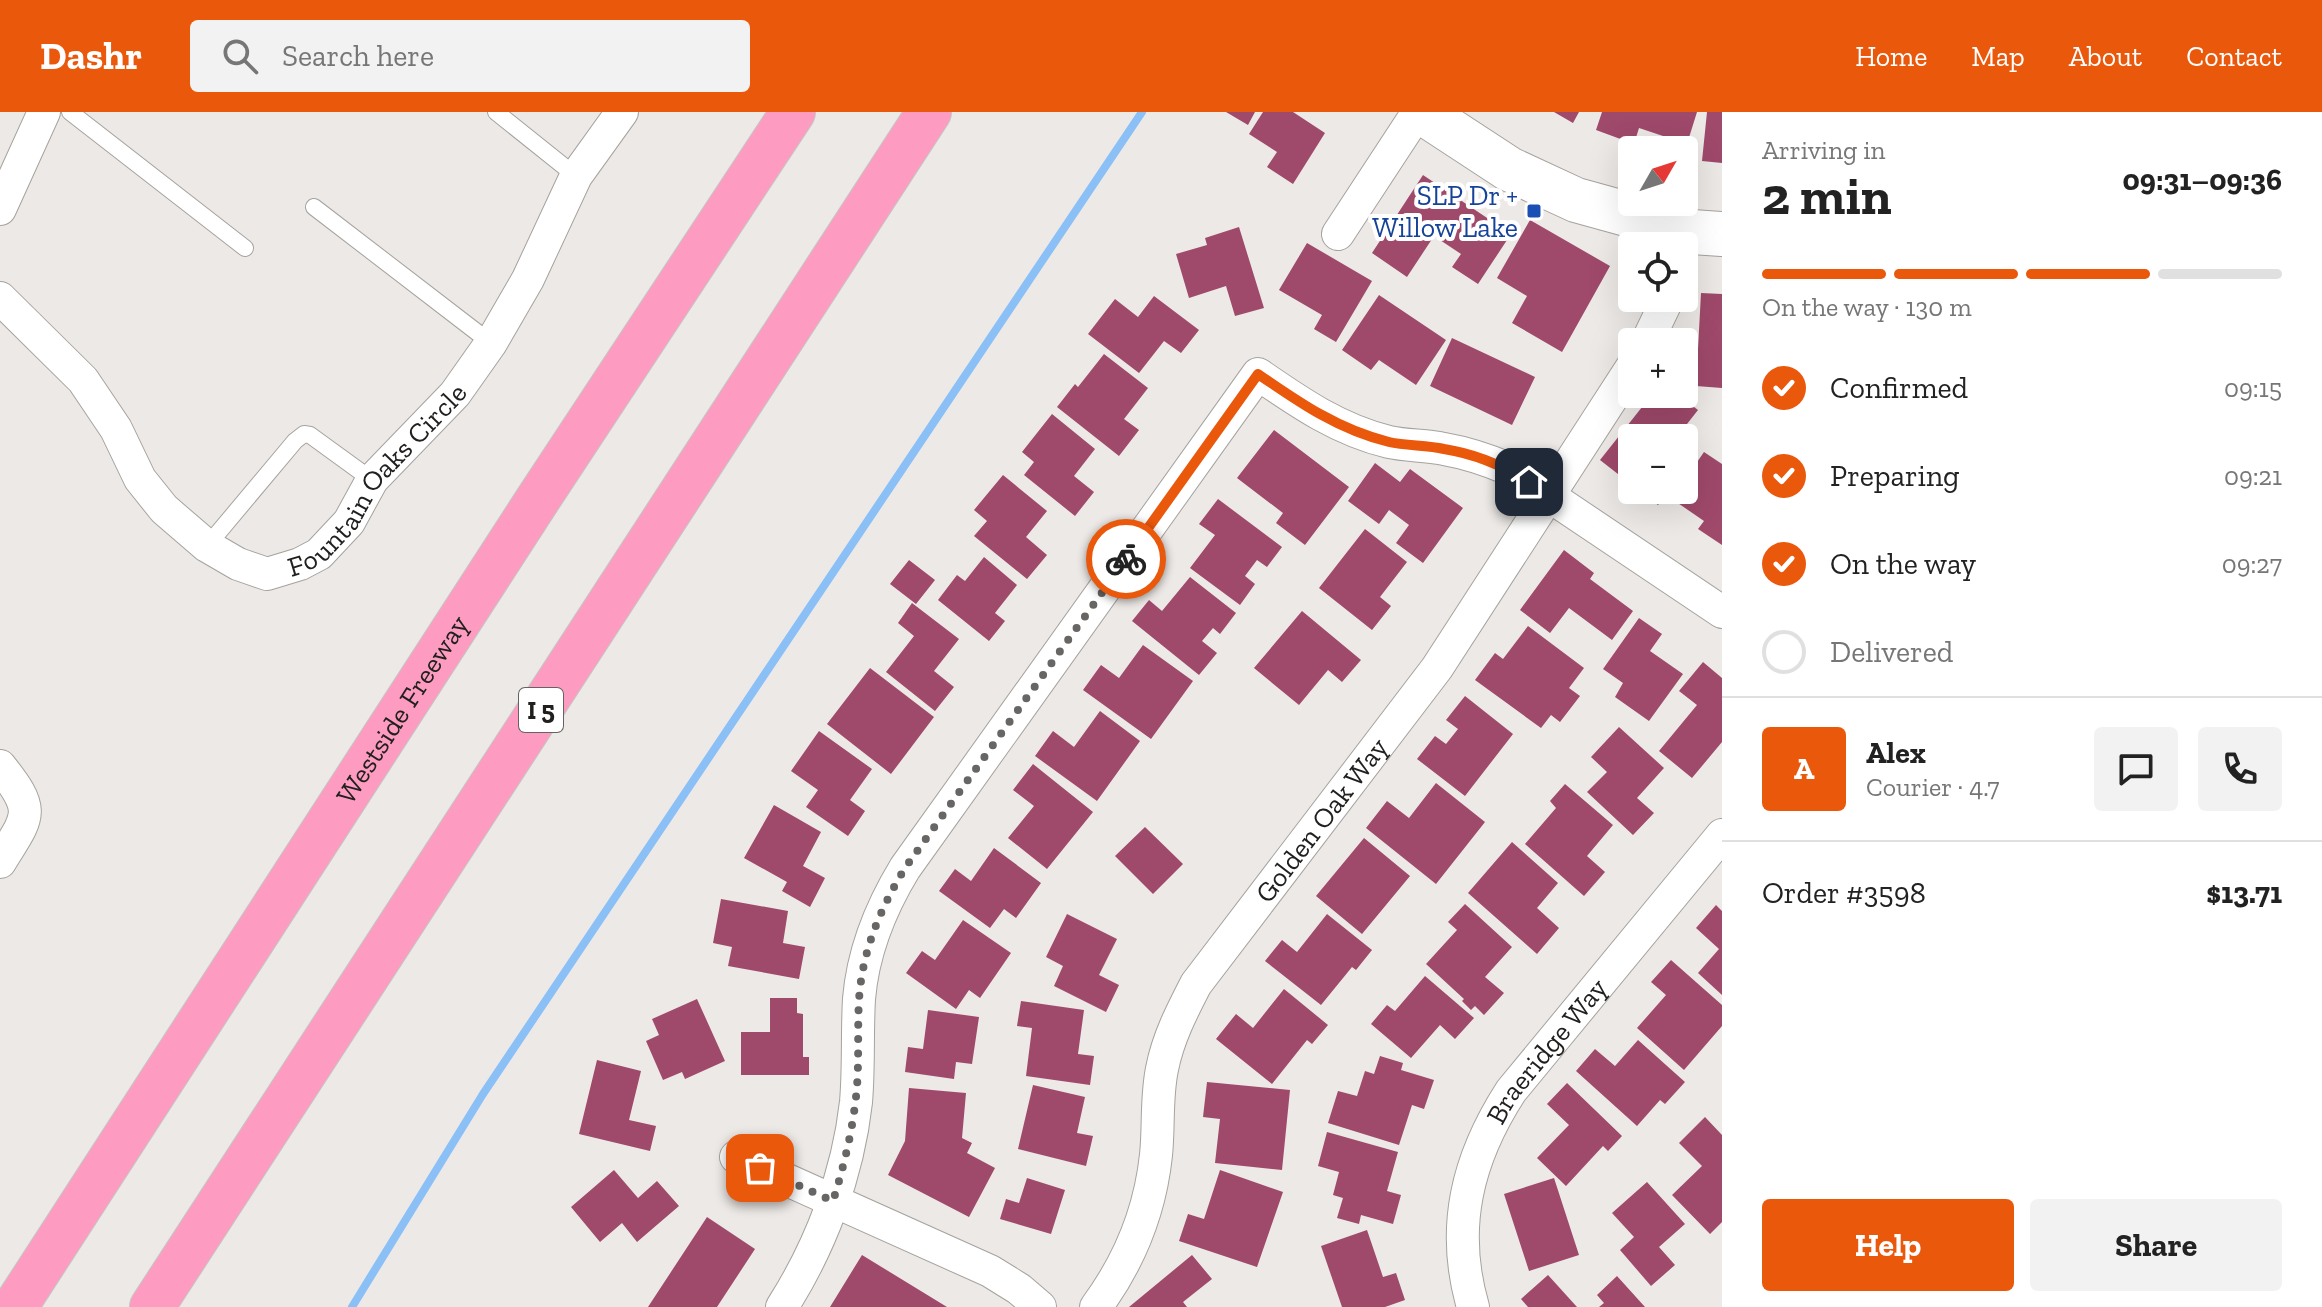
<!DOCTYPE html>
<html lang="en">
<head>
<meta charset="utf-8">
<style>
  body { margin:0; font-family:"Zilla Slab",serif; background:#f2f2f2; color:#222; height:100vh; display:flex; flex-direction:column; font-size:30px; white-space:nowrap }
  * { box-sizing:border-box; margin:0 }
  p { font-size:26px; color:#767676 }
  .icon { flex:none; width:44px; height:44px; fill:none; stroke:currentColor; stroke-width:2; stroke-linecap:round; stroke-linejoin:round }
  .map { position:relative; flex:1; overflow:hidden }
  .panel { display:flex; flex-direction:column; background:#fff; width:600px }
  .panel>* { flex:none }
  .needle { width:52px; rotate:51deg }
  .tools { position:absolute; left:1618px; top:24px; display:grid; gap:16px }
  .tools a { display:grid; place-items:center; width:80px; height:80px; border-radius:8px; background:#fff; box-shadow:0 8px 32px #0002; font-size:40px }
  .pin { position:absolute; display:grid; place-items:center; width:68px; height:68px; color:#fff; margin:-34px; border-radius:16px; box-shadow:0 4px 12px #0006 }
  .courier { position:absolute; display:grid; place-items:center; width:80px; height:80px; margin:-40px; border:6px solid #ea580c; border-radius:50%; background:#fff; color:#222; box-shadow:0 2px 10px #0007 }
  .head em { font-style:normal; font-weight:800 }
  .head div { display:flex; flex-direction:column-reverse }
  .head { display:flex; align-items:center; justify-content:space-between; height:136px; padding:0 40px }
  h1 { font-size:52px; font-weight:800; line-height:60px }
  .bar { display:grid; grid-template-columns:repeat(4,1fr); gap:12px 8px; align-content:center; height:96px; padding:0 40px }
  .bar i { height:10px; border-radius:6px; background:#e0e0e0 }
  .bar .selected { background:#ea580c }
  .bar p { grid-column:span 4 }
  .line { display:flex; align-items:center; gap:20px; padding:0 40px; border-top:2px solid #e0e0e0 }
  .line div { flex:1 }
  .round { display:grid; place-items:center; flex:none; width:84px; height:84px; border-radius:8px; background:#f2f2f2 }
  ol { padding:0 40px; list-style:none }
  li { display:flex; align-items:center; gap:24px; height:88px }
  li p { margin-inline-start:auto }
  li .icon { padding:8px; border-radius:50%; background:#ea580c; color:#fff; stroke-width:4 }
  li:last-child { color:#767676 }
  li i { width:44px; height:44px; border:4px solid #e0e0e0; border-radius:50% }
  .action { display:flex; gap:16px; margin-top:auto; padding:16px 40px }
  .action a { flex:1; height:92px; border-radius:8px; background:#ea580c; color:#fff; font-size:32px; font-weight:800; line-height:92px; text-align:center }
  .action a+a { background:#f2f2f2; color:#222 }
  header { display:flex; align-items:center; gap:48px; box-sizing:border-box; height:112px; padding:0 40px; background:#ea580c; color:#fff }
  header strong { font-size:38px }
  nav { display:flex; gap:44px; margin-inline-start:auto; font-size:28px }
  .search { width:560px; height:72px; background:#f2f2f2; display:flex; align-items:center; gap:20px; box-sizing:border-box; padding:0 28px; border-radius:8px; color:#767676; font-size:30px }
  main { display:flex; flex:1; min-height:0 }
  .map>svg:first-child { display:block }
</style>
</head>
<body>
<header>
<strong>Dashr</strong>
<div class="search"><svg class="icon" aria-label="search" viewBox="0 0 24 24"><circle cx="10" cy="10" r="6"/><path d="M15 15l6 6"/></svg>Search here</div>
<nav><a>Home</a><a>Map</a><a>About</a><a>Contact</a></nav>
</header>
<main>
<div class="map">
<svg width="1722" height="1195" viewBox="0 0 1722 1195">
  <rect width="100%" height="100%" fill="#ede9e6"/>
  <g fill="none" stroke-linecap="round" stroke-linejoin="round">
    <!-- stream -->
    <path stroke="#8bc0f7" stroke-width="8" d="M 352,1195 L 483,982 L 1142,0"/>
  </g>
  <!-- building -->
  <path fill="#9f496b" d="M 1226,0 L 1255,0 L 1248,13 Z
    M 1263,0 L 1293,0 L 1325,21 L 1293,72 L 1267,55 L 1277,40 L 1249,22 Z
    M 1554,0 L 1579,0 L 1573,11 Z
    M 1602,0 L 1697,0 L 1687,32 L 1639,16 L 1634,32 L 1596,18 Z
    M 1707,0 L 1722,0 L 1722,51 L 1702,49 Z
    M 1423,63 L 1511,122 L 1478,172 L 1452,155 L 1461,142 L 1434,124 L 1407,165 L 1372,141 Z
    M 1530,108 L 1610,154 L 1562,240 L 1512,211 L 1527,184 L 1497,166 Z
    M 1239,115 L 1264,196 L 1235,204 L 1226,174 L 1189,186 L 1176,142 L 1207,133 L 1205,126 Z
    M 1307,131 L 1372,169 L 1336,230 L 1314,217 L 1322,203 L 1279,178 Z
    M 1701,181 L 1722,182 L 1722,276 L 1696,274 Z
    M 1379,183 L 1446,228 L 1416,273 L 1379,248 L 1371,258 L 1342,238 Z
    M 1154,184 L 1199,218 L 1181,241 L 1164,229 L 1139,261 L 1088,222 L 1115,187 L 1138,205 Z
    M 1452,226 L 1535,265 L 1512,313 L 1430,274 Z
    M 1104,242 L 1148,276 L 1124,307 L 1139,318 L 1119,344 L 1057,295 L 1075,272 L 1078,275 Z
    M 1665,282 L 1677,282 L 1698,298 L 1676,326 L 1632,326 L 1632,373 L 1600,348 L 1650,285 L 1658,291 Z
    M 1052,302 L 1095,337 L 1074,364 L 1094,380 L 1075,404 L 1024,363 L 1034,350 L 1022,340 Z
    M 1274,318 L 1349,375 L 1305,433 L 1276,411 L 1283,401 L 1237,366 Z
    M 1704,340 L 1722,352 L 1722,433 L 1698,417 L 1704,409 L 1672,387 L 1678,378 L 1684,378 L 1684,369 Z
    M 1375,351 L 1400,370 L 1410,357 L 1463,396 L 1423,451 L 1396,431 L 1409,413 L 1389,398 L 1379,412 L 1348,389 Z
    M 1003,363 L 1047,399 L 1026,425 L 1047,443 L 1027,467 L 974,424 L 987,409 L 974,398 Z
    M 1638,378 L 1670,378 L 1658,393 Z
    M 1218,387 L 1282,435 L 1267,455 L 1257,448 L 1245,464 L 1255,472 L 1240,493 L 1190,456 L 1215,423 L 1199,412 Z
    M 1365,417 L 1407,450 L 1380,485 L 1391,494 L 1372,518 L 1319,476 Z
    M 1564,438 L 1594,461 L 1590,467 L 1633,499 L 1612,528 L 1569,496 L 1550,521 L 1520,498 Z
    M 984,445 L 1017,473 L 995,501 L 1005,509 L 989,529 L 938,488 L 957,463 L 965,469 Z
    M 909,448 L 935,468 L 916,492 L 890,472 Z
    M 1190,465 L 1236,501 L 1220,522 L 1213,516 L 1202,529 L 1217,541 L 1199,563 L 1132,509 L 1149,488 L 1162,499 Z
    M 912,491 L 959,527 L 934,559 L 954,575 L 935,599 L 886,560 L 914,524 L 898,511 Z
    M 1302,499 L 1361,548 L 1342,570 L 1328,558 L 1299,593 L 1254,556 Z
    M 1639,506 L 1662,522 L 1650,539 L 1683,562 L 1649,609 L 1615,585 L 1623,571 L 1603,557 Z
    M 1528,514 L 1584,556 L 1569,576 L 1580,584 L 1560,610 L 1551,603 L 1541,616 L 1475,568 L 1495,541 L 1503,547 Z
    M 1143,533 L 1193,569 L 1151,627 L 1083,578 L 1101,553 L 1119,566 Z
    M 1703,550 L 1722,566 L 1722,630 L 1692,666 L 1659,639 L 1697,593 L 1679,579 Z
    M 870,556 L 934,605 L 891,662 L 827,612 Z
    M 1465,584 L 1513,622 L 1465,684 L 1417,647 L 1435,624 L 1446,632 L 1458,617 L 1446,608 Z
    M 1100,599 L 1140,629 L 1097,689 L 1035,644 L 1053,619 L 1074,635 Z
    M 1619,615 L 1664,656 L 1637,686 L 1654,701 L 1633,723 L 1587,680 L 1607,660 L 1591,645 Z
    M 819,619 L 872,657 L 850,688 L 865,699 L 848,724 L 806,695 L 818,678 L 791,659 Z
    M 1033,652 L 1093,700 L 1047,757 L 1008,726 L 1034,694 L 1013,678 Z
    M 1436,671 L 1485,710 L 1436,772 L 1366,716 L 1387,689 L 1409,706 Z
    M 1565,672 L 1613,713 L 1587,744 L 1605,760 L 1584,784 L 1525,732 L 1556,696 L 1550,689 Z
    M 774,693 L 821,720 L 803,754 L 825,766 L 810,795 L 782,779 L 787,770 L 744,746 Z
    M 1145,715 L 1183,752 L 1153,782 L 1115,744 Z
    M 1364,726 L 1410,764 L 1362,822 L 1316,784 Z
    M 1512,730 L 1558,771 L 1537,796 L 1559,816 L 1537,842 L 1468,781 Z
    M 994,736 L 1041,771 L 1016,806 L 1004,797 L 990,816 L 939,779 L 955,757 L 971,769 Z
    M 721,787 L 788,799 L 783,831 L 805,835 L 799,867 L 728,854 L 732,835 L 713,831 Z
    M 1465,792 L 1512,835 L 1485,865 L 1504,881 L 1484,903 L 1475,894 L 1471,898 L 1462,889 L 1464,887 L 1426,852 L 1457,818 L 1448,810 Z
    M 1716,793 L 1722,799 L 1722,883 L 1698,861 L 1719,837 L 1696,816 Z
    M 1067,802 L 1117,827 L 1099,863 L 1119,873 L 1106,900 L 1054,874 L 1063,854 L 1046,845 Z
    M 1327,802 L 1372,838 L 1356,858 L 1352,855 L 1321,893 L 1265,849 L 1282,828 L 1297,840 Z
    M 963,808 L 1011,841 L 980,886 L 969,878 L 956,897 L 906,861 L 922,839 L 935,848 Z
    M 1671,848 L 1722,893 L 1722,914 L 1684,958 L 1637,916 L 1666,883 L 1651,870 Z
    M 1425,864 L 1474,906 L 1455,927 L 1440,913 L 1411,946 L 1371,912 L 1387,893 L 1395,899 Z
    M 1284,877 L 1328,913 L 1312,932 L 1307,928 L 1272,972 L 1216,927 L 1236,902 L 1253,916 Z
    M 770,886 L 797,886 L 797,901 L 803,902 L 803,945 L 809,945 L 809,963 L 741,963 L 741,920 L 770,920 Z
    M 697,887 L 725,949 L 685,967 L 682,960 L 663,968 L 646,929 L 659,923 L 652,907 Z
    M 1021,889 L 1084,898 L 1078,942 L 1094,944 L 1090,973 L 1026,964 L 1032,916 L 1017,914 Z
    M 928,898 L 979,905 L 972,952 L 956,950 L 954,967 L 905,960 L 908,935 L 923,937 Z
    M 1638,928 L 1685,970 L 1665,992 L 1660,988 L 1637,1014 L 1576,959 L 1595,937 L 1615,954 Z
    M 1380,944 L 1403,951 L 1401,958 L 1434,968 L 1424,997 L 1412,993 L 1399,1033 L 1328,1011 L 1338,979 L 1357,984 L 1365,959 L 1374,962 Z
    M 597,948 L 641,959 L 629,1008 L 656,1014 L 650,1039 L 579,1022 Z
    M 1207,970 L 1290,978 L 1282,1058 L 1215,1051 L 1220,1007 L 1203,1005 Z
    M 1567,971 L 1622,1024 L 1608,1039 L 1603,1034 L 1566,1074 L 1537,1046 L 1569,1013 L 1547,992 Z
    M 1033,973 L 1085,985 L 1077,1021 L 1093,1024 L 1086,1054 L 1018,1037 Z
    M 909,976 L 966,981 L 962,1026 L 972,1031 L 967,1041 L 995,1056 L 969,1105 L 888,1063 L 905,1029 Z
    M 1705,1005 L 1722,1023 L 1722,1110 L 1710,1122 L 1672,1083 L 1702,1054 L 1679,1031 Z
    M 1327,1020 L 1398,1040 L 1387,1079 L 1401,1083 L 1393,1112 L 1361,1103 L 1359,1112 L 1337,1106 L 1343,1086 L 1333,1083 L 1339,1060 L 1318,1054 Z
    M 614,1058 L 638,1086 L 657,1069 L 679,1094 L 637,1130 L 622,1111 L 600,1130 L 571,1095 Z
    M 1220,1058 L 1283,1080 L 1257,1155 L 1179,1129 L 1188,1102 L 1204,1107 Z
    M 1027,1066 L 1065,1078 L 1051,1122 L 1000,1107 L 1006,1087 L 1019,1091 Z
    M 1554,1066 L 1579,1143 L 1529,1159 L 1504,1082 Z
    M 1647,1070 L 1685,1112 L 1659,1135 L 1675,1153 L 1651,1174 L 1620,1138 L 1634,1125 L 1612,1101 Z
    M 707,1105 L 755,1137 L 717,1195 L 648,1195 Z
    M 1367,1118 L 1383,1165 L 1396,1161 L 1405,1188 L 1385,1195 L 1342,1195 L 1321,1134 Z
    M 862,1143 L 947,1195 L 830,1195 Z
    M 1192,1143 L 1212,1167 L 1183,1190 L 1187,1195 L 1129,1195 Z
    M 1548,1163 L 1577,1195 L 1528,1195 L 1521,1187 Z
    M 1617,1164 L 1645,1195 L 1599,1195 L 1604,1191 L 1597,1183 Z"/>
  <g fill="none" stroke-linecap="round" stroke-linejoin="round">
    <!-- lane casing -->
    <g stroke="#a6a29e" stroke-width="18">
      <path id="lane" d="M 70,0 L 245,136
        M 496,0 L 576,64
        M 314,95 L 491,231
        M 207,434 L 295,329 L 304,322 L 310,323 L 372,368"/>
    </g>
    <!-- street casing -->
    <g stroke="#a6a29e" stroke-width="34">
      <g id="street">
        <path d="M 0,97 L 44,0"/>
        <path d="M 1338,122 L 1418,0"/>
        <path id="s1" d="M 0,186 L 83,268 L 116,317 L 140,367 L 164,397 L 207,434 L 238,452 L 267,462 L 300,452 L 319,442 L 349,410 L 372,368 L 455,282 L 491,231 L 528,167 L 576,64 L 622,0"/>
        <path d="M 1647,230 L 1668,186"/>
        <path d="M 0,654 C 37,700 29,703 0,750"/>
        <path d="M 736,1045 L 990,1159 L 1019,1177 L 1040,1195"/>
        <path d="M 782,1195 C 821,1134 848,1062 856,990 C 859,956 857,921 859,887 C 863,839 880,797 905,756 L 1258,262 C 1300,291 1339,318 1389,330 C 1407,334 1426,333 1444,337 C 1467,341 1488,348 1509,357 L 1722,500"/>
        <path id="s2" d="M 1096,1195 C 1130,1149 1150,1100 1156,1043 C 1159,1014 1156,986 1162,957 C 1168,926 1182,899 1196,872 L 1437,556 L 1632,255"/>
        <path id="s3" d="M 1473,1195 C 1450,1116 1467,1047 1511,979 L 1722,723"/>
      </g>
    </g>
    <!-- secondary casing -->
    <g stroke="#a6a29e" stroke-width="46">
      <path id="secondary" d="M 1422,0 L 1509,57 L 1576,88 L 1692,120 L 1722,122"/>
    </g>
    <!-- highway casing -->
    <g stroke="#c5c5c4" stroke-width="46">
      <g id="highway">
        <path id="s4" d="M 15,1195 L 540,384 L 793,0"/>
        <path d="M 152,1195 L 929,0"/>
      </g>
    </g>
    <!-- lane -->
    <use href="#lane" stroke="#fff" stroke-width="16"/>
    <!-- street -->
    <use href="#street" stroke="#fff" stroke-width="32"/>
    <!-- secondary -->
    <use href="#secondary" stroke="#fff" stroke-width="44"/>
    <!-- highway -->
    <use href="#highway" stroke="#fd9cc0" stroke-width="44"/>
  </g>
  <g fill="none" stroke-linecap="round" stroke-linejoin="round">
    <!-- done -->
    <path stroke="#686664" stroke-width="8" stroke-dasharray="0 14.4" d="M 760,1056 L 833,1089 C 843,1057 851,1025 855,993 C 860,958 857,923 859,888 C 862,840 880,797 905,756 L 1126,447"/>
    <!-- route -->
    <path stroke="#ea580c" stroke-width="10" d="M 1126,447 L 1258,262 C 1300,291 1339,318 1389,330 C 1407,334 1426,333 1444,337 C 1476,342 1502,353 1529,370"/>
  </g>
  <!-- markers -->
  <rect fill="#1a4fb4" stroke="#fff" stroke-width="3" x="1526" y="91" width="16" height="16" rx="4"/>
  <g text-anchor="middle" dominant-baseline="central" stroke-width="8" stroke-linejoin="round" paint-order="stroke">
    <!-- shield labels -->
    <rect fill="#fff" stroke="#646362" stroke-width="2" x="519" y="576" width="44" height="44" rx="6"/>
    <g font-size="26" font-weight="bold" fill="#21201e">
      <text x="541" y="598">I 5</text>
    </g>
    <!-- transit labels -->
    <g font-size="28" fill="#164399" stroke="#fff" text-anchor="end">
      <text x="1518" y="83">SLP Dr +<tspan x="1518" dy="32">Willow Lake</tspan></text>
    </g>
    <!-- street labels -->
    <g font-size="28" fill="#21201e" stroke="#fff">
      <text stroke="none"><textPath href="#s1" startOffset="542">Fountain Oaks Circle</textPath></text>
      <text stroke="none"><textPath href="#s4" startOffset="712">Westside Freeway</textPath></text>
      <text stroke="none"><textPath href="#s2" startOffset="550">Golden Oak Way</textPath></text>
      <text stroke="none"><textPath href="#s3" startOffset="280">Braeridge Way</textPath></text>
    </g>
  </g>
</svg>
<div class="tools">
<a><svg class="needle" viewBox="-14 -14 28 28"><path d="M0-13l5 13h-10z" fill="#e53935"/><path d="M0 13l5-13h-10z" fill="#767676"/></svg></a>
<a><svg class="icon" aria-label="locate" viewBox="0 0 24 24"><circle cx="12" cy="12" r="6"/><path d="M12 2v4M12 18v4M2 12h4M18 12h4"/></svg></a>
<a>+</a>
<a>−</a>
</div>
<div class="pin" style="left:760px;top:1056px;background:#ea580c"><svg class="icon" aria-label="bag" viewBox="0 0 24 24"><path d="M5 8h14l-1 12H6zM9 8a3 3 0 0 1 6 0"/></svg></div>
<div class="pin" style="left:1529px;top:370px;background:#1f2937"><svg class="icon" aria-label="home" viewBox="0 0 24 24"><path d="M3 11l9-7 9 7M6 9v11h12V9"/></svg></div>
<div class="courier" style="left:1126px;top:447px"><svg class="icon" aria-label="bike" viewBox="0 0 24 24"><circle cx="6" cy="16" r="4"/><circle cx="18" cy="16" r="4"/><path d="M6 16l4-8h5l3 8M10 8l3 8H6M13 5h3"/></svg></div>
</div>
<section class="panel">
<div class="head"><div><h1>2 min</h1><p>Arriving in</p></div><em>09:31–09:36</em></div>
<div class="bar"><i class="selected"></i><i class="selected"></i><i class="selected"></i><i></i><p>On the way · 130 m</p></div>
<ol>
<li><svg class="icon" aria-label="check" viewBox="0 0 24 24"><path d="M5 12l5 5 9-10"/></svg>Confirmed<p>09:15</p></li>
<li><svg class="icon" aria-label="check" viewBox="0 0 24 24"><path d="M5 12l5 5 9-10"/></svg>Preparing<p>09:21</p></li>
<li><svg class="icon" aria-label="check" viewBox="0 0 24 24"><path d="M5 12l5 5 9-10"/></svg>On the way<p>09:27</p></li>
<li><i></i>Delivered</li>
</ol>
<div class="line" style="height:144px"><b class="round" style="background:#ea580c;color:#fff">A</b><div><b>Alex</b><p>Courier · 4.7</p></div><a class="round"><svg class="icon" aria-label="chat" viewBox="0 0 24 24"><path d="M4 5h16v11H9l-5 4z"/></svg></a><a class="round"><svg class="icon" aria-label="phone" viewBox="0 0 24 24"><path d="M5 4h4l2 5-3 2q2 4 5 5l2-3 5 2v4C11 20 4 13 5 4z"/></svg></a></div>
<div class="line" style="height:104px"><div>Order #3598</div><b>$13.71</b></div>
<div class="action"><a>Help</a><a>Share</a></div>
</section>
</main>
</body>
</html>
